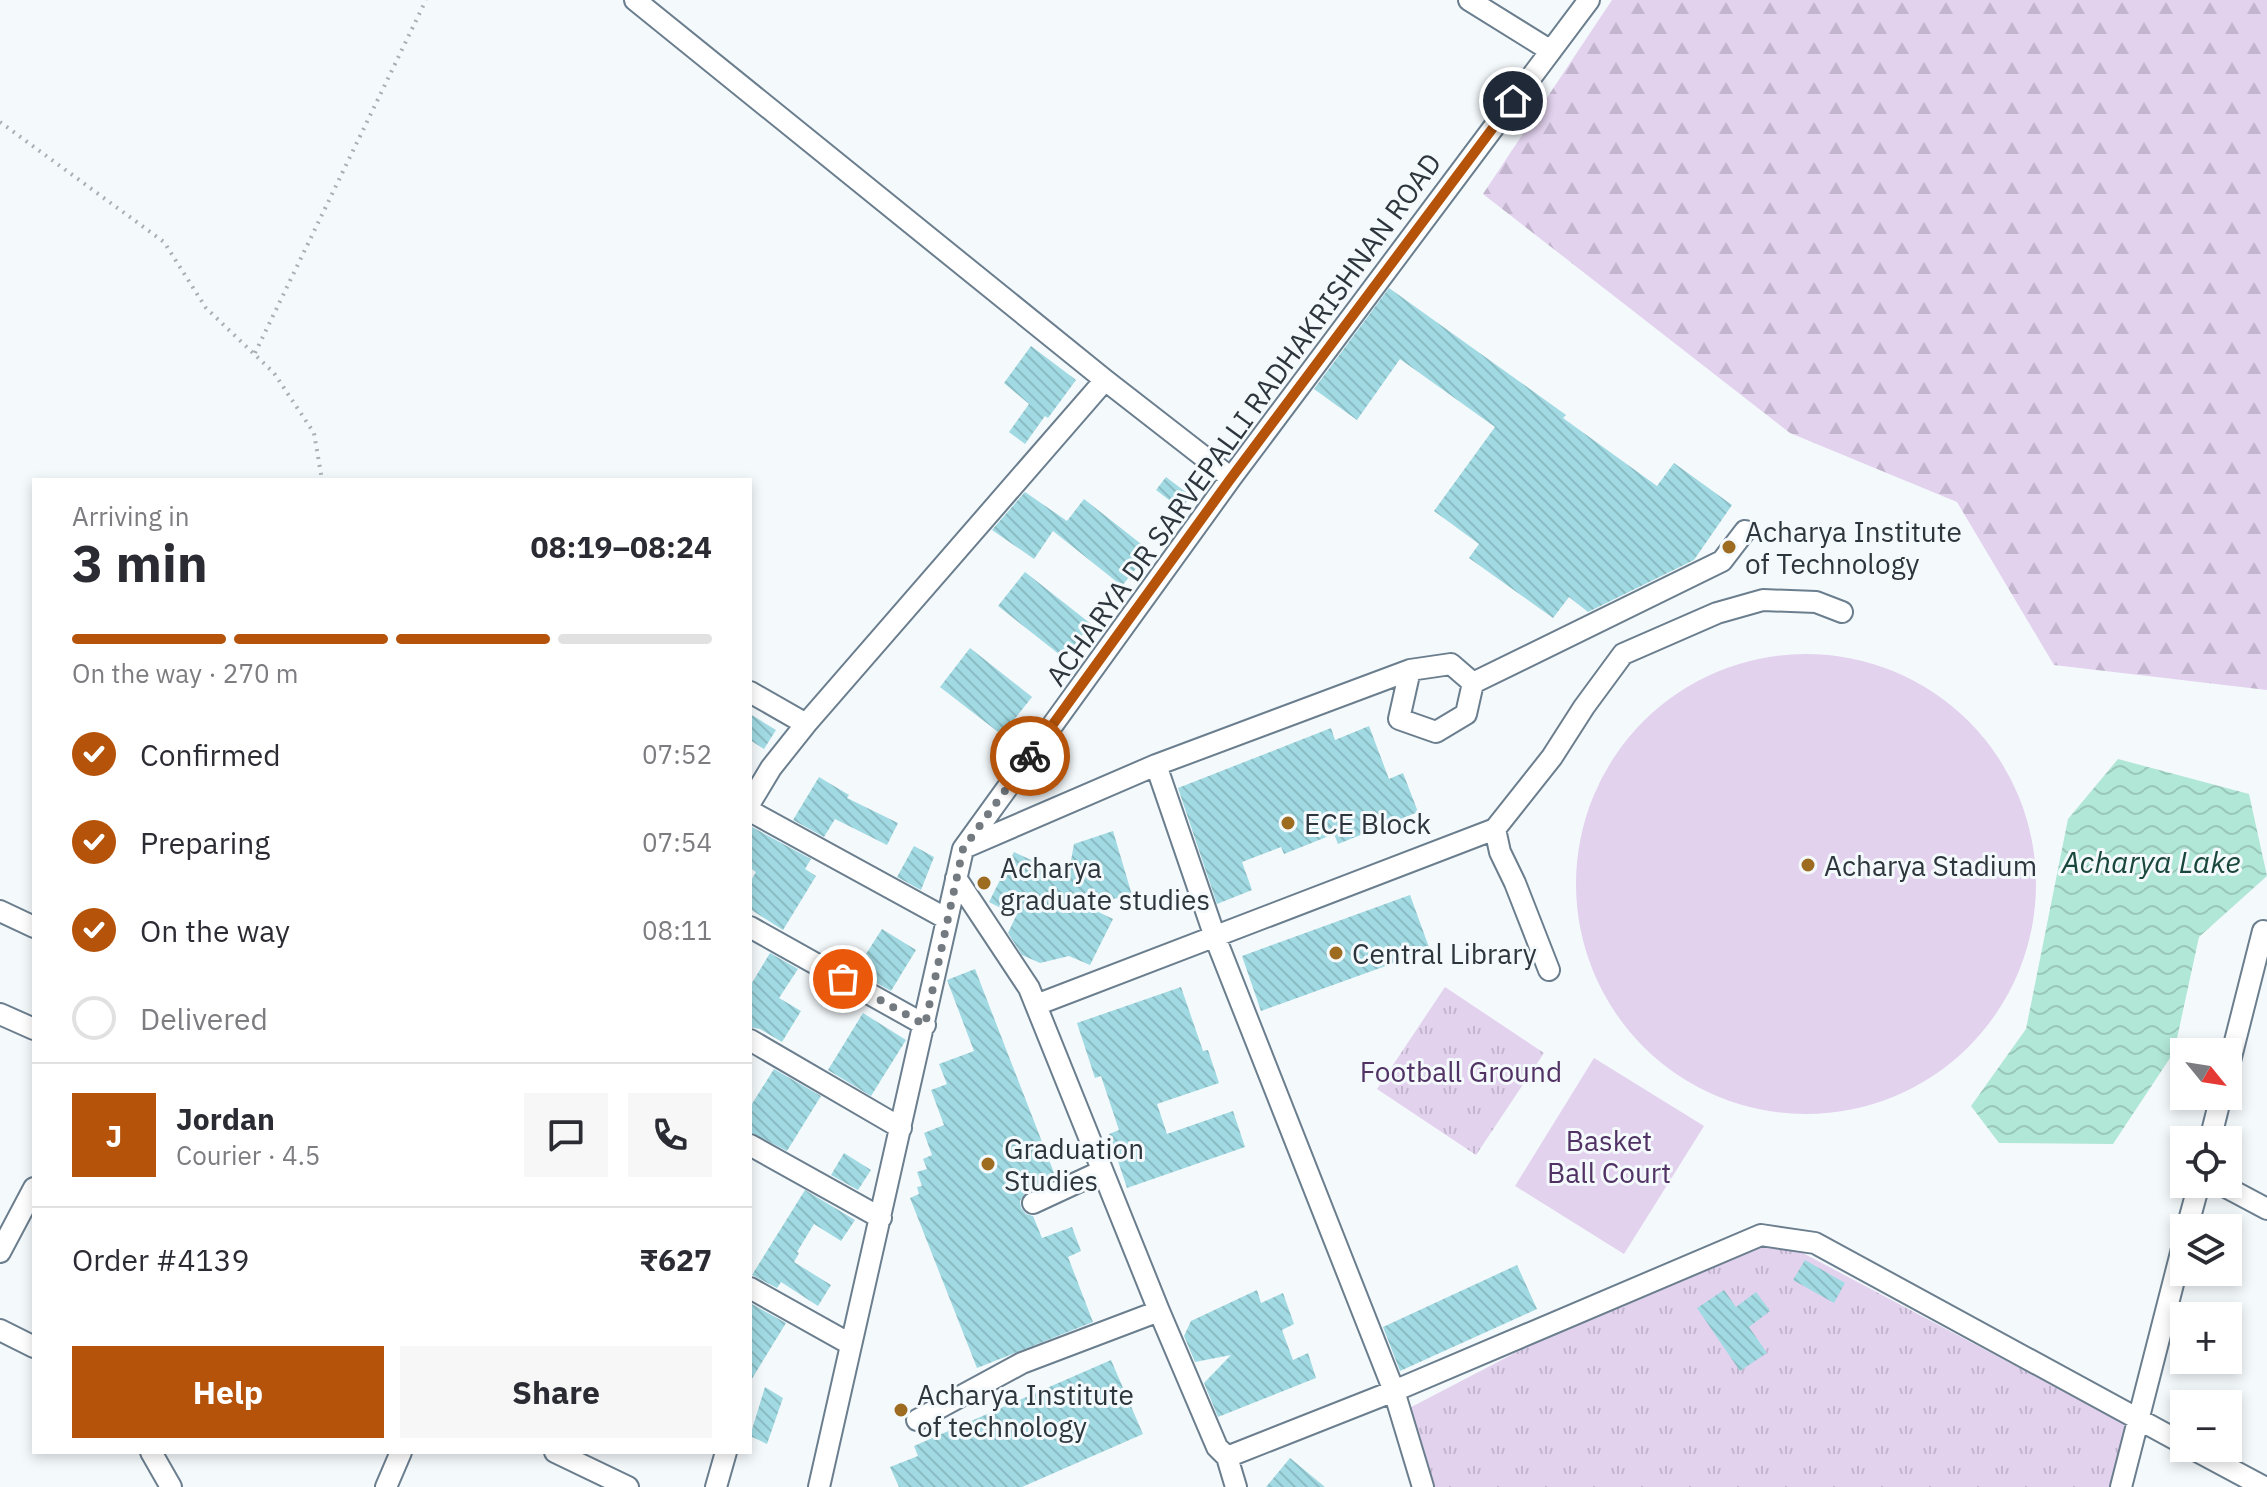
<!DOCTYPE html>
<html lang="en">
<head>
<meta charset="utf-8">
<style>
  body { margin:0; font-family:"IBM Plex Sans",sans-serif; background:#f7f7f7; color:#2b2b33; height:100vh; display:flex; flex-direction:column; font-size:30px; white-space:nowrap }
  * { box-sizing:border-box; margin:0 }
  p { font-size:26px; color:#7c7c81 }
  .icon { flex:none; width:44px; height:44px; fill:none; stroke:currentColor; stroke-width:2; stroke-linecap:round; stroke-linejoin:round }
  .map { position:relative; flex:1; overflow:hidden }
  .sheet { position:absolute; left:32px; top:478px; width:720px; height:976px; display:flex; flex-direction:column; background:#fff; border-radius:0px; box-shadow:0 4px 12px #0003 }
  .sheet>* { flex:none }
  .needle { width:52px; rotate:120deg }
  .fabs { position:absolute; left:2170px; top:1038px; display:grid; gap:16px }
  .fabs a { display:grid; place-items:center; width:72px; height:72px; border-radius:0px; background:#fff; box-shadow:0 4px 12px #0003; font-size:40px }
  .pin { position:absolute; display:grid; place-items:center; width:68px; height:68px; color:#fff; margin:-34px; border:4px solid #fff; border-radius:50%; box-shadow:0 2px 8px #0007 }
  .courier { position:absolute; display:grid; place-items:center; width:80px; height:80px; margin:-40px; border:6px solid #b45309; border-radius:50%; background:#fff; color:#222; box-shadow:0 2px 10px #0007 }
  .summary em { font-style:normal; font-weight:700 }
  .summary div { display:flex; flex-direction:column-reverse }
  .summary { display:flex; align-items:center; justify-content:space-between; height:136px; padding:0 40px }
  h1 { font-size:52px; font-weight:700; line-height:60px }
  .bar { display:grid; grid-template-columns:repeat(4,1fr); gap:12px 8px; align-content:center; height:96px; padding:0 40px }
  .bar i { height:10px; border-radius:6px; background:#e1e1e2 }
  .bar .active { background:#b45309 }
  .bar p { grid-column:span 4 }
  .line { display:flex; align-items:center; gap:20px; padding:0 40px; border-top:2px solid #e1e1e2 }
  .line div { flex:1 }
  .round { display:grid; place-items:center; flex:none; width:84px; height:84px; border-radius:0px; background:#f7f7f7 }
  ol { padding:0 40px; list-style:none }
  li { display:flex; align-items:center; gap:24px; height:88px }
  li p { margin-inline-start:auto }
  li .icon { padding:8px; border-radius:50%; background:#b45309; color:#fff; stroke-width:4 }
  li:last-child { color:#7c7c81 }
  li i { width:44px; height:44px; border:4px solid #e1e1e2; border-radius:50% }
  .cta { display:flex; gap:16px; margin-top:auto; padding:16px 40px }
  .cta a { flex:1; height:92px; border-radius:0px; background:#b45309; color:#fff; font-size:32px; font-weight:700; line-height:92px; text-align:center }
  .cta a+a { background:#f7f7f7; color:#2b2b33 }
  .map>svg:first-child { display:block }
</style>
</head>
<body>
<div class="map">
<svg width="2267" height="1487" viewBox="0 0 2267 1487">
  <defs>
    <pattern id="grass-tufts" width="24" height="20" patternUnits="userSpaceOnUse" patternTransform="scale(2)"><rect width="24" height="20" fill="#e2d2ee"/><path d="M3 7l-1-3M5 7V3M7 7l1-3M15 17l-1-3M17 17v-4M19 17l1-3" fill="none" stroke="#c2b5cd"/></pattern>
    <pattern id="forest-firs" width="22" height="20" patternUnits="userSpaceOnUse" patternTransform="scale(2)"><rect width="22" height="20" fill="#e2d2ee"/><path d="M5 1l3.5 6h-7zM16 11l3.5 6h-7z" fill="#c2b5cd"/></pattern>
    <pattern id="water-waves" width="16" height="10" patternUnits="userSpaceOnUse" patternTransform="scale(2)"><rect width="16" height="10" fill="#b1e7d7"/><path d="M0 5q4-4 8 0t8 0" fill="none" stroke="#99c7b9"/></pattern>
    <pattern id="building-back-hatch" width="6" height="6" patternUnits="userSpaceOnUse" patternTransform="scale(2)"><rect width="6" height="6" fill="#a1dae3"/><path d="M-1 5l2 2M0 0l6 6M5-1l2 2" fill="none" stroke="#8bbcc4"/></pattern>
  </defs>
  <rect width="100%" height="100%" fill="#f4f9fc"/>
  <!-- grass -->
  <path fill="url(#grass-tufts)" d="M 1445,987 L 1544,1053 L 1476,1155 L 1377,1089 Z
    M 1771,1236 L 2127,1425 L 2110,1487 L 1425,1487 L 1396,1415 L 1657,1279 Z"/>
  <!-- forest -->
  <path fill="url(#forest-firs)" d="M 1612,0 L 2267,0 L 2267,690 L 2054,665 L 1957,502 L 1790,433 L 1483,194 Z"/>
  <!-- pitch -->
  <path fill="#e2d2ee" d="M1576 884a230 230 0 1 1 460 0a230 230 0 1 1-460 0Z
    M 1594,1058 L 1704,1126 L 1624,1254 L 1515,1186 Z"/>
  <!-- water -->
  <path fill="url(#water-waves)" d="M 2118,759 L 2249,794 L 2267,876 L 2199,937 L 2174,1052 L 2113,1144 L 1999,1143 L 1971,1106 L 2026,1029 L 2068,819 Z"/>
  <!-- building -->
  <path fill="url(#building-back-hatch)" d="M 1389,288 L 1566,415 L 1563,418 L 1657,486 L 1674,463 L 1732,505 L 1694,560 L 1588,612 L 1569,597 L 1553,618 L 1469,558 L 1479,544 L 1434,511 L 1495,427 L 1400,359 L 1357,420 L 1314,389 Z
    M 1031,346 L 1076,380 L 1048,418 L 1045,416 L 1025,444 L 1009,432 L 1029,404 L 1004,383 Z
    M 1166,477 L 1191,496 L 1181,509 L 1156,490 Z
    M 1025,492 L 1067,521 L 1084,499 L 1150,551 L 1122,586 L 1053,531 L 1034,559 L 992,530 Z
    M 1025,572 L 1091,624 L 1064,658 L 998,606 Z
    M 970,648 L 1032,697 L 1002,735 L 940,687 Z
    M 750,714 L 776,730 L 764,749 L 750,740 Z
    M 1369,726 L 1389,779 L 1403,773 L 1418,812 L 1338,844 L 1334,834 L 1284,854 L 1281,847 L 1242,862 L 1252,890 L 1217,904 L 1178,788 L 1331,728 L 1335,740 Z
    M 819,777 L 849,795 L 847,798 L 898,823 L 887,845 L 835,819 L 824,837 L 793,820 Z
    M 750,826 L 811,859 L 805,869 L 816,876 L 783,930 L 750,909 L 750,882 L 756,872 L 750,868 Z
    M 1113,831 L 1132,895 L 1084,905 L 1113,919 L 1090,965 L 1069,956 L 1040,963 L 1022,955 L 1008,933 L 1016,916 L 989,902 L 1014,852 L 1068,877 L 1074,844 Z
    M 914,846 L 934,857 L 921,890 L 897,877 Z
    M 1410,895 L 1430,950 L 1261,1011 L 1242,956 Z
    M 882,929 L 916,950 L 891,991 L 855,971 Z
    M 770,953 L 798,969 L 779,998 L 801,1011 L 782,1042 L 760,1029 L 750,1027 L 750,986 Z
    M 975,969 L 1056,1178 L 1025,1193 L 1020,1201 L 1021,1208 L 1026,1214 L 1033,1216 L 1042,1238 L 1072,1227 L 1081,1251 L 1068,1257 L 1093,1322 L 977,1368 L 910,1198 L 919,1194 L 917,1187 L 922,1186 L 917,1172 L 927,1169 L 923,1159 L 932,1155 L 924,1133 L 944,1125 L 931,1090 L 947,1084 L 939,1064 L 974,1051 L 947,980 Z
    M 1181,987 L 1203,1051 L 1208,1050 L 1219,1083 L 1157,1104 L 1167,1134 L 1233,1111 L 1245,1147 L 1127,1188 L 1109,1134 L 1119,1130 L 1101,1076 L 1095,1078 L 1077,1023 Z
    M 863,1013 L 906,1040 L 871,1096 L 828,1070 Z
    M 774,1069 L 821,1096 L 787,1151 L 750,1132 L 750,1107 Z
    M 844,1153 L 871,1170 L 858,1190 L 831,1175 Z
    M 805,1190 L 855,1220 L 841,1241 L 814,1224 L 797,1252 L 799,1253 L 794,1262 L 831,1285 L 818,1306 L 781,1282 L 777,1288 L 752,1275 Z
    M 1805,1260 L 1845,1283 L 1834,1303 L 1793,1280 Z
    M 1517,1265 L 1537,1309 L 1400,1371 L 1383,1327 Z
    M 1257,1290 L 1261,1303 L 1283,1293 L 1294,1324 L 1282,1330 L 1293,1360 L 1308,1353 L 1316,1378 L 1218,1417 L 1204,1383 L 1231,1355 L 1195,1362 L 1184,1336 L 1191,1321 Z
    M 1724,1290 L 1736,1307 L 1756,1292 L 1770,1311 L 1749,1327 L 1767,1353 L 1740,1371 L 1697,1308 Z
    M 750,1303 L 786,1323 L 750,1382 Z
    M 1111,1360 L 1143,1434 L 1022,1487 L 899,1487 L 890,1467 L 918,1456 L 914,1446 Z
    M 765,1387 L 783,1398 L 767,1444 L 750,1436 Z
    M 1290,1458 L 1325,1487 L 1266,1487 Z"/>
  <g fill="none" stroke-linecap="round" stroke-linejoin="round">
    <!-- minor casing -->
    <g stroke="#6b7e8e" stroke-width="24">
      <path id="minor" d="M 635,0 L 1105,380 L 1231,478
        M 1469,0 L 1551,51
        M 1410,670 L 1399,719 L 1436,732 L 1466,714 L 1473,683
        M 750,692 L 806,724
        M 1156,765 L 1215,937 L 1394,1391 L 1423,1487
        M 750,803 L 771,768 L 806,724 L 1105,380
        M 750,811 L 947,919
        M 1495,829 L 1500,852 L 1515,883 L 1549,970
        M 966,847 L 1156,765 L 1410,670 L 1451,664 L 1473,683 L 1722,561 L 1745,531
        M 956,878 L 1029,988 L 1159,1311 L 1217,1447 L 1227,1457 L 1394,1391 L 1761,1235 L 1815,1243 L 2184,1444
        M 0,911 L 34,927
        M 750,927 L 925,1025
        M 1036,1005 L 1495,829 L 1552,757 L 1584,707 L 1623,654 L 1717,613 L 1763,600 L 1816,602 L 1842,612
        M 0,1014 L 34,1029
        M 750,1040 L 901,1128
        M 2228,1069 L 2263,931
        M 2210,1140 L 2221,1096
        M 750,1145 L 881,1218
        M 2220,1184 L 2267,1209
        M 1033,1203 L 1102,1171
        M 2187,1228 L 2199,1184
        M 0,1252 L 34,1188
        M 750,1288 L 850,1344
        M 0,1330 L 34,1347
        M 917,1420 L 1022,1363 L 1159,1311
        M 2191,1448 L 2264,1487
        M 151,1452 L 171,1487
        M 555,1452 L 628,1487
        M 1227,1457 L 1236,1487
        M 386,1487 L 401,1452
        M 716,1487 L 726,1452
        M 819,1487 L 963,849 L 1231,478 L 1589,0
        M 2121,1487 L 2184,1241"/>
    </g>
    <!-- path -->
    <path stroke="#a9afb4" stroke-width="4" stroke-dasharray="2 6" stroke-linecap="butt" d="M 0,122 L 164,242 L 206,308 L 274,373 L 314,433 L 322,480
      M 255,353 L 426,0"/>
    <!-- minor -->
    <use href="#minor" stroke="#fff" stroke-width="20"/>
  </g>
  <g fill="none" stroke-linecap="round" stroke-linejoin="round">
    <!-- done -->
    <path stroke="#737a80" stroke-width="8" stroke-dasharray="0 14.4" d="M 843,979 L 925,1025 L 963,849 L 1030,756"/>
    <!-- route -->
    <path stroke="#b45309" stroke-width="10" d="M 1030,756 L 1229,481 L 1513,101"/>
  </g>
  <!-- markers -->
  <g fill="#9e6c21" stroke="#f4f9fc" stroke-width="3">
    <circle cx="1729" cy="547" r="8"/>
    <circle cx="1288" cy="823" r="8"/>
    <circle cx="1808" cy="865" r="8"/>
    <circle cx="984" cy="883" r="8"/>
    <circle cx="1336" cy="953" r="8"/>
    <circle cx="988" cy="1164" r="8"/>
    <circle cx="901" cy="1410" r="8"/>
  </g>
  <g text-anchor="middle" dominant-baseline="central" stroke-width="6" stroke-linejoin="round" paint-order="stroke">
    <!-- street labels -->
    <g font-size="28" fill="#2e363d" stroke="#f4f9fc">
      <text transform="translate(1243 419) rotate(-54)">ACHARYA DR SARVEPALLI RADHAKRISHNAN ROAD</text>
    </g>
    <!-- poi labels -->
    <g font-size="28" fill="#2e363d" stroke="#f4f9fc" text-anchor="start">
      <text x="1745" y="531">Acharya Institute<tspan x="1745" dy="32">of Technology</tspan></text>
      <text x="1304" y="823">ECE Block</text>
      <text x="1824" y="865">Acharya Stadium</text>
      <text x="1000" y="867">Acharya<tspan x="1000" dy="32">graduate studies</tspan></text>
      <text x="1352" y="953">Central Library</text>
      <text x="1004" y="1148">Graduation<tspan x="1004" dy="32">Studies</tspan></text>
      <text x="917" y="1394">Acharya Institute<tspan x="917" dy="32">of technology</tspan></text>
    </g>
    <!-- park labels -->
    <g font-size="28" fill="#513264" stroke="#f4f9fc">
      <text x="1461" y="1071">Football Ground</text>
      <text x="1609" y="1140">Basket<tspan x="1609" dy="32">Ball Court</tspan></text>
    </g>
    <!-- water labels -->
    <g font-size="30" font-style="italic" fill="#1a473c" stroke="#f4f9fc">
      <text x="2151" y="861">Acharya Lake</text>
    </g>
  </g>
</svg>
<div class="fabs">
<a><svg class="needle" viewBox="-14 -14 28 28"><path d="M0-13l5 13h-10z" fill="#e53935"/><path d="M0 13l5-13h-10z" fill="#7c7c81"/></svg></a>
<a><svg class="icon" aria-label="locate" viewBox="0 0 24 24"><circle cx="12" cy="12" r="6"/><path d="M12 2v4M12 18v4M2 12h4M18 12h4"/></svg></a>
<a><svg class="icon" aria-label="layers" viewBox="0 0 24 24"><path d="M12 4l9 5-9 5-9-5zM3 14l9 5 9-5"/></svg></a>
<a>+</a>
<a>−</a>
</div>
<div class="pin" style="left:843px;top:979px;background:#ea580c"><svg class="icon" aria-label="bag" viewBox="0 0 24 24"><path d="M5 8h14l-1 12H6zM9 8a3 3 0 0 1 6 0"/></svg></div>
<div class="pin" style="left:1513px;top:101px;background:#1f2937"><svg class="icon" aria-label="home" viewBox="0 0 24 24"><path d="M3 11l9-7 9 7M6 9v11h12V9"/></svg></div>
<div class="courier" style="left:1030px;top:756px"><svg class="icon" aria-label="bike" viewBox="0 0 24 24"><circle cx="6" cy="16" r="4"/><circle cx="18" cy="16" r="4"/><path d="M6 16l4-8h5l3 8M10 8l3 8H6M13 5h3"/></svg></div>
<section class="sheet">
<div class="summary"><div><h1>3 min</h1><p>Arriving in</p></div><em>08:19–08:24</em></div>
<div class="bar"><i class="active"></i><i class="active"></i><i class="active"></i><i></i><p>On the way · 270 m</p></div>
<ol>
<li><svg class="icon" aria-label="check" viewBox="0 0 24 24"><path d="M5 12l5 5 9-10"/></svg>Confirmed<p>07:52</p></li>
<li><svg class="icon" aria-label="check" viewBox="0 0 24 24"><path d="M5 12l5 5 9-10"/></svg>Preparing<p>07:54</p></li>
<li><svg class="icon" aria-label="check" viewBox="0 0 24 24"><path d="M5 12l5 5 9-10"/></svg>On the way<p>08:11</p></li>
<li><i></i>Delivered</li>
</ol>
<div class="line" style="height:144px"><b class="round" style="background:#b45309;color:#fff">J</b><div><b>Jordan</b><p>Courier · 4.5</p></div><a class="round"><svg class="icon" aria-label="chat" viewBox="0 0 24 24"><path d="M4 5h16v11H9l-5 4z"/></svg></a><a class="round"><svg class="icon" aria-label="phone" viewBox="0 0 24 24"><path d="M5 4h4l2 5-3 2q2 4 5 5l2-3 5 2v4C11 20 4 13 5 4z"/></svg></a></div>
<div class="line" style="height:104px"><div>Order #4139</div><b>₹627</b></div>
<div class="cta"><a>Help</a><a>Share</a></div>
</section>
</div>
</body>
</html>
